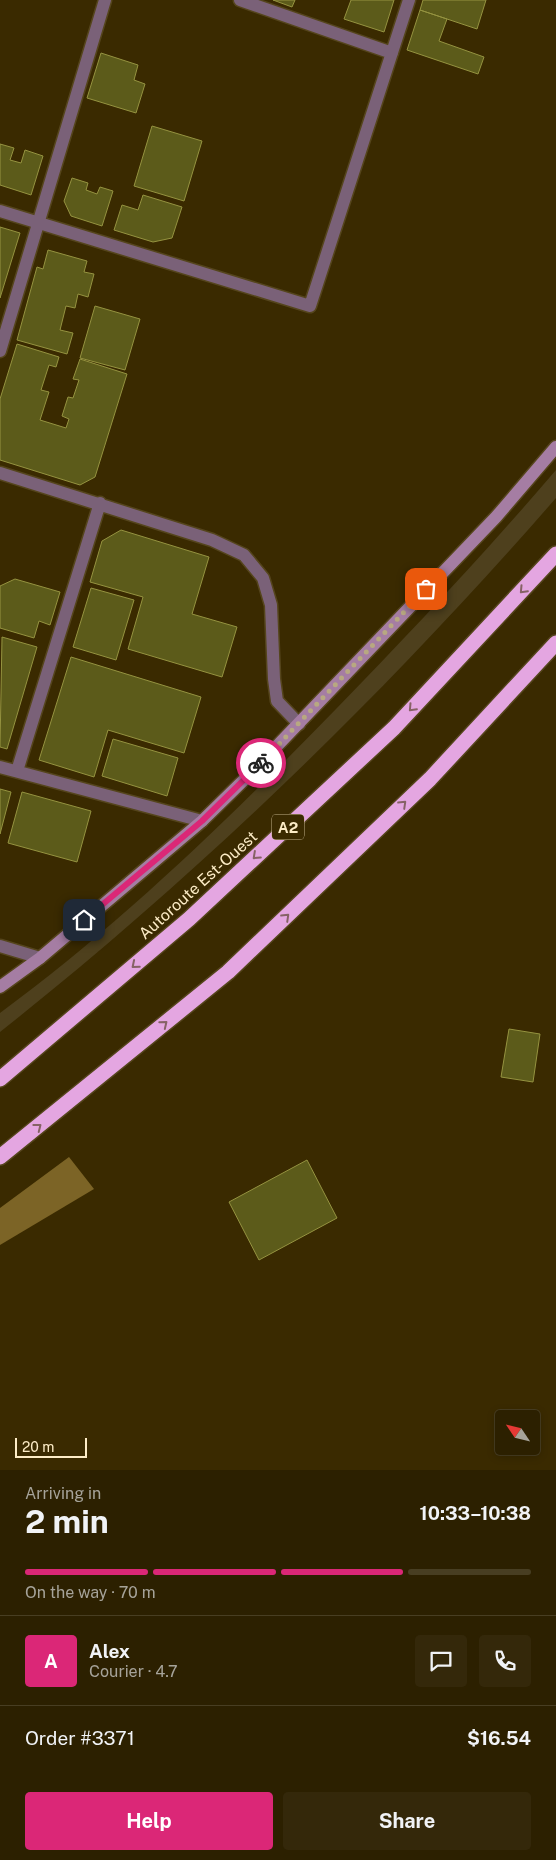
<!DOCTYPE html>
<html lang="en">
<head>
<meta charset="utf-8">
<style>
  body { margin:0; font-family:"Public Sans",sans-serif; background:#34280a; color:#f1f3f6; height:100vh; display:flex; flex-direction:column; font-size:19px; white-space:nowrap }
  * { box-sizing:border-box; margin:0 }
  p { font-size:16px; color:#a6a399 }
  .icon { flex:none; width:28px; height:28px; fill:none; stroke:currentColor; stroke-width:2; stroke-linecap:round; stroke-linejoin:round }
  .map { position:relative; height:1470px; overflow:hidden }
  .panel { display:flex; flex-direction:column; background:#2c2000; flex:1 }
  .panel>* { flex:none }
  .needle { width:32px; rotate:305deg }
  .buttons { position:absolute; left:495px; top:1410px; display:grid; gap:10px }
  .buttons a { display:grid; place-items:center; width:45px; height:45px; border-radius:5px; background:#2c2000; box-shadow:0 2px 8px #0003,0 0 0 1px #483e22; font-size:25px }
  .scale { position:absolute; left:15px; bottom:12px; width:72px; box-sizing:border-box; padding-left:5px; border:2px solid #fcecc6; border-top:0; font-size:14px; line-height:18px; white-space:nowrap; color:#fcecc6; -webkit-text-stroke:4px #3a2a00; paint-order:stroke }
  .pin { position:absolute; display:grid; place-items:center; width:42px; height:42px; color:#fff; margin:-21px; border-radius:10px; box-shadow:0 2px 8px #0006 }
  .courier { position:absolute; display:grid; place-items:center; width:50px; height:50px; margin:-25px; border:4px solid #db2777; border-radius:50%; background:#fff; color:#222; box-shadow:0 1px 6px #0007 }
  .overview em { font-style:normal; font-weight:700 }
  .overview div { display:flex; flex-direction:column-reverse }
  .overview { display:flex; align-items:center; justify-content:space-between; height:85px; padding:0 25px }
  h1 { font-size:32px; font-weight:700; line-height:38px }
  .bar { display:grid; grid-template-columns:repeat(4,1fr); gap:8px 5px; align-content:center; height:60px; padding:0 25px }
  .bar i { height:6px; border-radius:4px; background:#483e22 }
  .bar .selected { background:#db2777 }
  .bar p { grid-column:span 4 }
  .line { display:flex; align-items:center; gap:12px; padding:0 25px; border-top:1px solid #483e22 }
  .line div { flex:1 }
  .round { display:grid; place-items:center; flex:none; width:52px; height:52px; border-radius:5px; background:#34280a }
  .button { display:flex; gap:10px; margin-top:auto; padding:10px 25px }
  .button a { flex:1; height:58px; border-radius:5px; background:#db2777; color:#fff; font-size:20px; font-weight:700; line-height:58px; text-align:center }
  .button a+a { background:#34280a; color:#f1f3f6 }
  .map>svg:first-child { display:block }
</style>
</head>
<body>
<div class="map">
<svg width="556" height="1470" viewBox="0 0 556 1470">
  <rect width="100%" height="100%" fill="#3a2a00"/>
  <!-- green -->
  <path fill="#4e401d" d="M 556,470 L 556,498 C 387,692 202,872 0,1032 L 0,1013 C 121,924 231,817 336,709 C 412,631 486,552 556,470 Z"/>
  <!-- forest -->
  <path fill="#7c6426" d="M 69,1157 L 94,1189 L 0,1245 L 0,1208 Z"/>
  <!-- building -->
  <path fill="#5c5b1a" stroke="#959340" d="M 273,0 L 295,0 L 292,7 Z
    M 351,0 L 394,0 L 384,32 L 344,19 Z
    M 423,0 L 486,0 L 477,29 L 420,10 Z
    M 420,10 L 447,19 L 439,41 L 484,57 L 478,74 L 407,50 Z
    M 101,53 L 138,65 L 134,80 L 145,84 L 136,113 L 87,98 Z
    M 152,126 L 202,141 L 184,201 L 134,186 Z
    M 0,144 L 14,148 L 10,160 L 21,163 L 25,150 L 43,156 L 31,195 L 0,185 Z
    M 72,178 L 88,183 L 86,190 L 97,194 L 100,187 L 113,191 L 102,226 L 71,216 L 64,201 Z
    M 143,195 L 182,207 L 172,238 L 153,242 L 114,230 L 122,205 L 138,210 Z
    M 0,227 L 20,233 L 0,298 Z
    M 48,250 L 87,261 L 84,272 L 94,274 L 88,297 L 78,294 L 75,308 L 66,306 L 60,330 L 73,333 L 67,354 L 17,340 L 37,267 L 43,269 Z
    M 95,306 L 140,319 L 125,370 L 80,358 Z
    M 17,344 L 59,357 L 56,367 L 49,365 L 41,390 L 49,392 L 40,420 L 66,428 L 69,419 L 62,416 L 68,397 L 73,398 L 79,380 L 73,379 L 80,359 L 127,374 L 95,477 L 80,485 L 0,460 L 0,399 Z
    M 121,530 L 209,557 L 192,614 L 237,627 L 222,677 L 128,649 L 143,597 L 90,582 L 102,541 Z
    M 15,579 L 60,592 L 50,625 L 39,621 L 34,638 L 0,628 L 0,586 Z
    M 91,588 L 134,600 L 116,660 L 73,647 Z
    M 2,637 L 37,647 L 7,749 L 0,747 Z
    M 71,657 L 201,697 L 184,753 L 108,730 L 94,777 L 39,760 Z
    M 113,739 L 178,758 L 167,796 L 102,776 Z
    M 0,789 L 11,792 L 0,834 Z
    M 22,792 L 91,811 L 77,862 L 8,843 Z
    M 509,1029 L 540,1034 L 533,1082 L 501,1077 Z
    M 307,1160 L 337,1218 L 259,1260 L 229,1202 Z"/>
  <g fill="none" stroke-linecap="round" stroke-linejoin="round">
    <!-- street casing -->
    <g stroke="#55451c" stroke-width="15">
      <path id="street" d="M 240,0 L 392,53
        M 0,211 L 310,306 L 409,0
        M 0,351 L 105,0
        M 0,473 L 212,540 L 244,555 L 263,578 L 271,605 L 274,679 L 277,701 L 299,724
        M 0,767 L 202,821
        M 17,771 L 100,503
        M 0,946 L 40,958"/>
    </g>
    <!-- secondary casing -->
    <g stroke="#55451c" stroke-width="15">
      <path id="secondary" d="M 0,987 L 40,958 L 202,821 L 254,770 L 496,517 L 556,447"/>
    </g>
    <!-- highway casing -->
    <g stroke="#55451c" stroke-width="18">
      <path id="highway" d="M 0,1079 L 189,919 L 394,728 L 556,554
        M 0,1157 L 228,972 L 430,779 L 556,643"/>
    </g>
    <!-- street -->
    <use href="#street" stroke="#7a6178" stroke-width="12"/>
    <!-- secondary -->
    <use href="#secondary" stroke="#a57da3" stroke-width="12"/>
    <!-- highway -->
    <use href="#highway" stroke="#e4a6e1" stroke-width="15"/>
  </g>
  <!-- one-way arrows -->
  <defs><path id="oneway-chevron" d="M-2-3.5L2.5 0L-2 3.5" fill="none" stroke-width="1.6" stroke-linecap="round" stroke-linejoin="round" transform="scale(1.25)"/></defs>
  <g stroke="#866265">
    <use href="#oneway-chevron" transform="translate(523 590) rotate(133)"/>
    <use href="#oneway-chevron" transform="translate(412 708) rotate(133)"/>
    <use href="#oneway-chevron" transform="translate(403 804) rotate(-44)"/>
    <use href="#oneway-chevron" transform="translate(256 856) rotate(137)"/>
    <use href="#oneway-chevron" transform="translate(286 917) rotate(-44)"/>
    <use href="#oneway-chevron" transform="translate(135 965) rotate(140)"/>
    <use href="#oneway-chevron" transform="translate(164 1024) rotate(-39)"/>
    <use href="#oneway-chevron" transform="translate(38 1127) rotate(-38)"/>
  </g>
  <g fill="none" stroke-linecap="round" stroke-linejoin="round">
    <!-- done -->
    <path stroke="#b8a881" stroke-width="5" stroke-dasharray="0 9" d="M 261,763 L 426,589"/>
    <!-- route -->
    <path stroke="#db2777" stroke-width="6" d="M 84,920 L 202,821 L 261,763"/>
  </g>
  <g text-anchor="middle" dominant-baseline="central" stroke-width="4.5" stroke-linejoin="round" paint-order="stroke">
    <!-- shield labels -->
    <rect fill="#3a2a00" stroke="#c2b28b" stroke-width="1" x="272" y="814.5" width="32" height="25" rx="4"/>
    <g font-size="15" font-weight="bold" fill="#fcecc6">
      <text x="288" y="827">A2</text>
    </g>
    <!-- street labels -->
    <g font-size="16" fill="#fcecc6" stroke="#3a2a00">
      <text transform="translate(198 885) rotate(-42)">Autoroute Est-Ouest</text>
    </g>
  </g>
</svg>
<div class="buttons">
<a><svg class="needle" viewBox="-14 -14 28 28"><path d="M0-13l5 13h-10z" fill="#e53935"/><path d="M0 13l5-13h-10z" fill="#a6a399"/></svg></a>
</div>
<div class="scale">20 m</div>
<div class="pin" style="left:426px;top:589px;background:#ea580c"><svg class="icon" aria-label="bag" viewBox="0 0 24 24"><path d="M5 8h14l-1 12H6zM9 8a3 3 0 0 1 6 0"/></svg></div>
<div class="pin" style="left:84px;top:920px;background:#1f2937"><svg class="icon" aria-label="home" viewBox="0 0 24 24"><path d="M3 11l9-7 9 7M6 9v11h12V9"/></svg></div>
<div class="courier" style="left:261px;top:763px"><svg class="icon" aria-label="bike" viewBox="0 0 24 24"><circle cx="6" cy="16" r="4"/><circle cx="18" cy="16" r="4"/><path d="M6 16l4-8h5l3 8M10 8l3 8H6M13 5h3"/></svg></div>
</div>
<section class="panel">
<div class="overview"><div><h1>2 min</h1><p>Arriving in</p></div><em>10:33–10:38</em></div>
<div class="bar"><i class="selected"></i><i class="selected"></i><i class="selected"></i><i></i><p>On the way · 70 m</p></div>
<div class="line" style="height:90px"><b class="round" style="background:#db2777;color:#fff">A</b><div><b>Alex</b><p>Courier · 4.7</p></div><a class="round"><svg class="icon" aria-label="chat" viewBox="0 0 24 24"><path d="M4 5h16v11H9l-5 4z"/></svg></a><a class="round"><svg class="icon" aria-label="phone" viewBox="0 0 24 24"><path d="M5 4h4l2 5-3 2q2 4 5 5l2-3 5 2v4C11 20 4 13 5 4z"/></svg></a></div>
<div class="line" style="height:65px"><div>Order #3371</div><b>$16.54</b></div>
<div class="button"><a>Help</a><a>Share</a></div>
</section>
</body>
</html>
